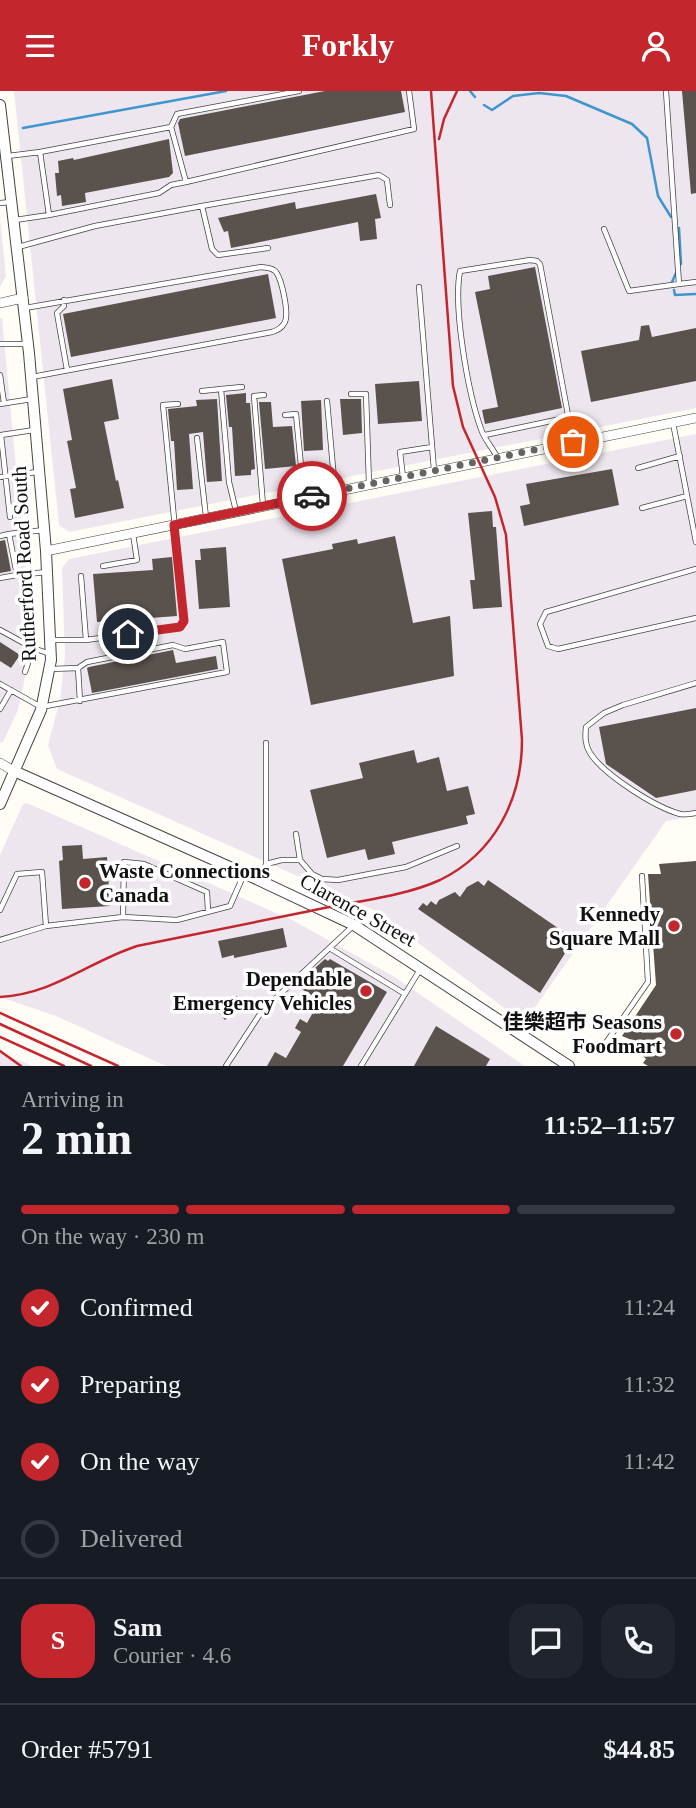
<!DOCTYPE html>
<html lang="en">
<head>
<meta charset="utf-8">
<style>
  body { margin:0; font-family:"Times New Roman","Noto Sans SC",serif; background:#20242c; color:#f1f3f6; height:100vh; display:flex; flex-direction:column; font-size:26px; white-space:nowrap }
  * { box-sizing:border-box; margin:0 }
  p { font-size:23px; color:#9ea1a6 }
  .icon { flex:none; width:38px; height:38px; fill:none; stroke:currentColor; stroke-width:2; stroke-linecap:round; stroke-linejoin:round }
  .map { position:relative; height:975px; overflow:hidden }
  .sheet { display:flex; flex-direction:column; background:#171b24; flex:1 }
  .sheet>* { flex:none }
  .pin { position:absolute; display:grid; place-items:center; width:60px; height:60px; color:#fff; margin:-30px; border:4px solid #fff; border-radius:50%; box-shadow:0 2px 7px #0007 }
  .courier { position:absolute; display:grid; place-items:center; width:70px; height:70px; margin:-35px; border:5px solid #c4262e; border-radius:50%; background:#fff; color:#222; box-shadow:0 2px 9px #0007 }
  .head em { font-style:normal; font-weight:600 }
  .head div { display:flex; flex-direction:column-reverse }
  .head { display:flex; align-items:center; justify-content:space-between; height:119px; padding:0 21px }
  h1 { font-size:46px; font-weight:600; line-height:52px }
  .bar { display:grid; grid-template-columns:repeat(4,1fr); gap:10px 7px; align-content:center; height:84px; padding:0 21px }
  .bar i { height:9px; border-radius:5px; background:#363941 }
  .bar .on { background:#c4262e }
  .bar p { grid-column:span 4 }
  .line { display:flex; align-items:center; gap:18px; padding:0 21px; border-top:2px solid #363941 }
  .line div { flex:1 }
  .round { display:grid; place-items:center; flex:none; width:74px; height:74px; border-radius:21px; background:#20242c }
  ol { padding:0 21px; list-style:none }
  li { display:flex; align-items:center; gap:21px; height:77px }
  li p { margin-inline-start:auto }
  li .icon { padding:7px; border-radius:50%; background:#c4262e; color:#fff; stroke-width:4 }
  li:last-child { color:#9ea1a6 }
  li i { width:38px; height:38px; border:4px solid #363941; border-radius:50% }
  header { display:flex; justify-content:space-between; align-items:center; height:91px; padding:0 21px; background:#c4262e; color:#fff; font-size:32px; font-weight:600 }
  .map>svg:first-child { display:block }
</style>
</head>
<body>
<header><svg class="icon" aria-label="menu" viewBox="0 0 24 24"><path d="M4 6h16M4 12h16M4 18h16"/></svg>Forkly<svg class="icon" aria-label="person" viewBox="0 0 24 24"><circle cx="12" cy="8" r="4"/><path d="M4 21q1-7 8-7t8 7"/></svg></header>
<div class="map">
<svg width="696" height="975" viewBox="0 0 696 975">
  <rect width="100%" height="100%" fill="#fffdf5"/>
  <!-- industrial -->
  <path fill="#eee6ef" d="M 14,0 L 696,0 L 696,317 L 69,441 L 59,434 Z
    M 0,127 L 6,185 L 0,196 Z
    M 0,227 L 2,227 L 31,535 L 29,569 L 18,619 L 3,651 L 0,651 Z
    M 696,343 L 696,725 L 666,730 L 524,932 L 376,820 L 57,678 L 48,654 L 60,609 L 65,564 L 62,477 L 69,468 Z
    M 27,712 L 292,829 L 393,885 L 525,975 L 166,975 L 56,925 L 0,906 L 0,764 L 23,713 Z
    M 0,961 L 32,975 L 0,975 Z"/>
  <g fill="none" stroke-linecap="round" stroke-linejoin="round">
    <!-- stream -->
    <path stroke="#3f96cf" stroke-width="2.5" d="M 470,0 L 475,6
      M 484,14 L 492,19 L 513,5 L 539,2 L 566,5 L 632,33 L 647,47 L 658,105 L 671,126
      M 23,37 L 226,0
      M 679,137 L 681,173
      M 672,191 L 676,182
      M 674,199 L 675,204 L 696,203"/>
  </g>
  <!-- building -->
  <path fill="#5a524d" d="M 325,0 L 401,0 L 405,21 L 185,65 L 178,32 L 180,28 Z
    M 682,0 L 696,0 L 696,102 L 691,103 Z
    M 169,48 L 173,82 L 169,86 L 85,102 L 86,111 L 62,115 L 61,104 L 57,105 L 55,82 L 59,82 L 58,70 L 73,67 L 74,69 Z
    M 376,103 L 381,127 L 375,128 L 377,148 L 360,150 L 358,131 L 231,157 L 228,140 L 224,141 L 218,127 L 295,111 L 296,118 Z
    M 535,176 L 562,317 L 485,333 L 482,319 L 498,316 L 475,201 L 490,198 L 488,185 Z
    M 268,183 L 276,227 L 71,266 L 63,223 Z
    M 649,234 L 652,246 L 696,237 L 696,290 L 591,311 L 581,260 L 639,249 L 641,235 Z
    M 112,288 L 119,328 L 104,331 L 116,390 L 118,389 L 124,417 L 75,427 L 70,398 L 76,397 L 67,350 L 72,349 L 63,298 Z
    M 419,290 L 422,330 L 378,333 L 375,293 Z
    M 246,302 L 246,312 L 250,312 L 255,378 L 251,379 L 251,384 L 235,385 L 232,336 L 229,336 L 226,304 Z
    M 217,308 L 222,390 L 207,391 L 203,341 L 189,343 L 193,398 L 177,399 L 174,350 L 171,350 L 168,318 L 197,315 L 196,309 Z
    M 340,308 L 361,308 L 362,342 L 343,344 Z
    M 321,309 L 323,359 L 304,360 L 301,310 Z
    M 259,311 L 271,311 L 273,336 L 292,335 L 296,375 L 265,378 Z
    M 612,378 L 619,414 L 524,435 L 520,415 L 530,413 L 526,393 Z
    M 492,420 L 493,436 L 496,436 L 502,516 L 473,518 L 470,489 L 475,489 L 468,422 Z
    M 395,445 L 413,532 L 450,525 L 454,585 L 311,614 L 282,468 L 333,458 L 332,453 L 357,448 L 358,453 Z
    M 5,449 L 11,480 L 0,482 L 0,450 Z
    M 226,456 L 230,516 L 199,518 L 195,469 L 201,469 L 200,458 Z
    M 172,466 L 177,525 L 97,531 L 93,483 L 153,479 L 152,468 Z
    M 0,551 L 20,564 L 11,577 L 0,570 Z
    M 173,559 L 176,572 L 216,565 L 218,578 L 92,602 L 87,577 L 89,576 Z
    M 696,617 L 696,699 L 656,707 L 606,673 L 599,636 Z
    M 414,659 L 417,672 L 439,666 L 447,700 L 468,695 L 475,723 L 466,725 L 468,733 L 392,751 L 395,763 L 368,769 L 365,758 L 327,767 L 310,699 L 363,687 L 359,672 Z
    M 82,754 L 83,768 L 107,766 L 110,815 L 62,818 L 59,770 L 63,769 L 62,755 Z
    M 696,770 L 696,975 L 648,975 L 643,972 L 646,968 L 641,963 L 644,960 L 637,956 L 639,952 L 622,945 L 656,894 L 648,783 L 661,783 L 659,773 Z
    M 488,789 L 574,848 L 540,902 L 418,818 L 423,812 L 427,815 L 431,810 L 436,814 L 439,809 L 455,801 L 460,806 L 467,796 L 478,790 L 484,795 Z
    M 283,837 L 287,856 L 234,867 L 234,864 L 222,867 L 218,850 Z
    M 325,868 L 328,870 L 330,868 L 387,901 L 343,975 L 267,975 L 275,961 L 286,967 L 301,941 L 295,937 L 300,928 L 307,932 L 320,909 L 298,896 L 303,888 Z
    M 237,905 L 243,913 L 225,929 L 218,921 Z
    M 436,935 L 490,968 L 486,975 L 414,975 Z"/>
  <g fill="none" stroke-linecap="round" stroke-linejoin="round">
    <!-- service casing -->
    <g stroke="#444" stroke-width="6">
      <path id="service" d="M 666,0 L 679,193 L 696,191
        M 171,36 L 177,23 L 299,0
        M 40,61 L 171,36 L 186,91 L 171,94 L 159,102 L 49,124
        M 8,65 L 40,61 L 49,124 L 15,129
        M 186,91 L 414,38 L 409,0
        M 0,112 L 11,111
        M 202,115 L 379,84 L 387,89 L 390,114
        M 604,138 L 629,200 L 679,193
        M 18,156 L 95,135 L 202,115 L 212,158 L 218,164 L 268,157
        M 419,196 L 434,379
        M 64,209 L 64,215 L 57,222 L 67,279
        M 25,217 L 261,176 C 266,177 272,176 276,181 C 282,189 289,222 285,231 C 282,237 278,239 272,241 L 32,286
        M 0,253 L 27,253
        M 0,284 L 4,312
        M 202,300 L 221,298
        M 351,303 L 366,303 L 369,393
        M 327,310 L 335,399
        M 0,313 L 32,308
        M 285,324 L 296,323 L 304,406
        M 673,332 L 696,451
        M 1,344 L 10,426
        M 1,344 L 34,339
        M 485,344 L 570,326
        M 197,347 L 206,426
        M 497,366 C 492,356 484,348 481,338 C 468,302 453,217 460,180 L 530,169 L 537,170 L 540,173 L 573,351
        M 638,377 L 680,365
        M 0,386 L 37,381
        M 403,386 L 400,361 L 432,356
        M 263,414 L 254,305 L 264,304
        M 642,417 L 687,405
        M 236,420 L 229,391 L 221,298 L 242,296
        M 44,439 L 9,443 L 17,484 L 47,481
        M 0,445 L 9,443
        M 103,475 L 137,469 L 133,443
        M 696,478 L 546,521 L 540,533 L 548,555 L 558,558 L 696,527
        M 81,485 L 86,549
        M 0,487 L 17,484
        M 0,539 L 33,557 L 50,563
        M 51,549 L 86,549 L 180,536 L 184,530 L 163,314 L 178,313
        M 78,577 L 80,610
        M 25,581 L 33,557
        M 696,592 L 623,614 L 604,622 L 586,636 C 585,646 585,654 590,662 C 604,684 655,716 680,723 C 685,724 691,723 696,722
        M 0,593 L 41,616 L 227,581 L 223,551 L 185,558 L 173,554 L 87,571 L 78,577 L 50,578
        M 0,618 L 11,599
        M 266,652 L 266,773
        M 296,743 L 300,769
        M 261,789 L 266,773 L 282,769 L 300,769 L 312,783 L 322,788 L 338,789 L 406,776 L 457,755
        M 0,819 L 17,783 L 42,781 L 46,835
        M 123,826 L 124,771 L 144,773 L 207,801 L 208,820
        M 0,849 L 46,835 L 123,826 L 177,829 L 230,815 L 244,783
        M 331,858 L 405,903
        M 603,956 L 648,891 L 642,785
        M 226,975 L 262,920 L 353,835
        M 361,975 L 421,877"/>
    </g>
    <!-- minor casing -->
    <g stroke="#444" stroke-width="10">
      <path id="minor" d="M 0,212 L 23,207
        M 46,460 L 696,327
        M 0,672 L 14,680"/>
    </g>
    <!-- tertiary casing -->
    <g stroke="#444" stroke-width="12">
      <path id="tertiary" d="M 0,14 L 29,262 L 46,460 L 51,569 L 41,619 L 0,713
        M 14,680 L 250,785 L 354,834 L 569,975"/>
    </g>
    <!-- service -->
    <use href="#service" stroke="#fff" stroke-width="4.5"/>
    <!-- minor -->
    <use href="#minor" stroke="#fff" stroke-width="9"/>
    <!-- tertiary -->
    <use href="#tertiary" stroke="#fff" stroke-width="10"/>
    <!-- rail -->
    <path stroke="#c4262e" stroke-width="2.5" d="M 439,48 L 444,28 L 457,0
      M 0,906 C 54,903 88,871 137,855 C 194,843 252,832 310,820 C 351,811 403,806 440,789 C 495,762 522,708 522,649 L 506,444 L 495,406 L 463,336 L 453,295 L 431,0
      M 0,922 L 118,975
      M 0,933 L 91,975
      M 0,946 L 64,975
      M 0,960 L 21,975"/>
  </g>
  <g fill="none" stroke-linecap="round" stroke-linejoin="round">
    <!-- done -->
    <path stroke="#646461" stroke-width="7" stroke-dasharray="0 12.6" d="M 312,405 L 573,351"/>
    <!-- route -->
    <path stroke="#c4262e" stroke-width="9" d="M 128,543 L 180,536 L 184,530 L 174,434 L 312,405"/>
  </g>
  <!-- markers -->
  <g fill="#c4262e" stroke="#fff" stroke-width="2.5">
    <circle cx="85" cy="792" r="7"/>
    <circle cx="674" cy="835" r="7"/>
    <circle cx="366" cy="900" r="7"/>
    <circle cx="676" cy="943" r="7"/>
  </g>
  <g text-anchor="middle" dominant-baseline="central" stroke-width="7" stroke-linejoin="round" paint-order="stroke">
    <!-- street labels -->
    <g font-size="21" fill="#111" stroke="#fff">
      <text transform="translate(24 473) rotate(-93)">Rutherford Road South</text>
      <text transform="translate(358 819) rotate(29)">Clarence Street</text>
    </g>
    <!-- poi labels -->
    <g font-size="21" font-weight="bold" fill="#111" stroke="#fff" text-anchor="end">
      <text x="99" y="780" text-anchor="start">Waste Connections<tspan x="99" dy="24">Canada</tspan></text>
      <text x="660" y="823">Kennedy<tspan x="660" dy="24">Square Mall</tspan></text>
      <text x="352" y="888">Dependable<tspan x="352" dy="24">Emergency Vehicles</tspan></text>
      <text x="662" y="931">佳樂超市 Seasons<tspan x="662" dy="24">Foodmart</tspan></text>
    </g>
  </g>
</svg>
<div class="pin" style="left:573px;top:351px;background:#ea580c"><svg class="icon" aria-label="bag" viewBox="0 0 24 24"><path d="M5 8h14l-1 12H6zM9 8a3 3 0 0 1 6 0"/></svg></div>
<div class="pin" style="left:128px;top:543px;background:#1f2937"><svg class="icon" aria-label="home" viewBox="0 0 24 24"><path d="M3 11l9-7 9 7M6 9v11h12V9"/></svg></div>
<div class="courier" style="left:312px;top:405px"><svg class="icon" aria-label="car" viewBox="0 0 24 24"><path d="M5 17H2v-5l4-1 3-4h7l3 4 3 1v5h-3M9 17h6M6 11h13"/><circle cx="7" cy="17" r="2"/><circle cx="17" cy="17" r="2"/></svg></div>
</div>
<section class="sheet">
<div class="head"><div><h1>2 min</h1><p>Arriving in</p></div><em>11:52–11:57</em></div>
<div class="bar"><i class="on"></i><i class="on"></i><i class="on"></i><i></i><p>On the way · 230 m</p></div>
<ol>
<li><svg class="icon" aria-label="check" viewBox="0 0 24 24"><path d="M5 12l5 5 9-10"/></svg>Confirmed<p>11:24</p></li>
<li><svg class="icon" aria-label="check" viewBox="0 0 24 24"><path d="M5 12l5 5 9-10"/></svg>Preparing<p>11:32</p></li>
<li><svg class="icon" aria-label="check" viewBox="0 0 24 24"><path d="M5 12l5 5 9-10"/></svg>On the way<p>11:42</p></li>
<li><i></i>Delivered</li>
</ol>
<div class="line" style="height:126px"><b class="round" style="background:#c4262e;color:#fff">S</b><div><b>Sam</b><p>Courier · 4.6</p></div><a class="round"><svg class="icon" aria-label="chat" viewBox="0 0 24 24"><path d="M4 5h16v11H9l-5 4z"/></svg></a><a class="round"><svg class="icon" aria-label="phone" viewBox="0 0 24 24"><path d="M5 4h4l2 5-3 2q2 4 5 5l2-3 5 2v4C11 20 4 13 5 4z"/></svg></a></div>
<div class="line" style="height:91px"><div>Order #5791</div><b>$44.85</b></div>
</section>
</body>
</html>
